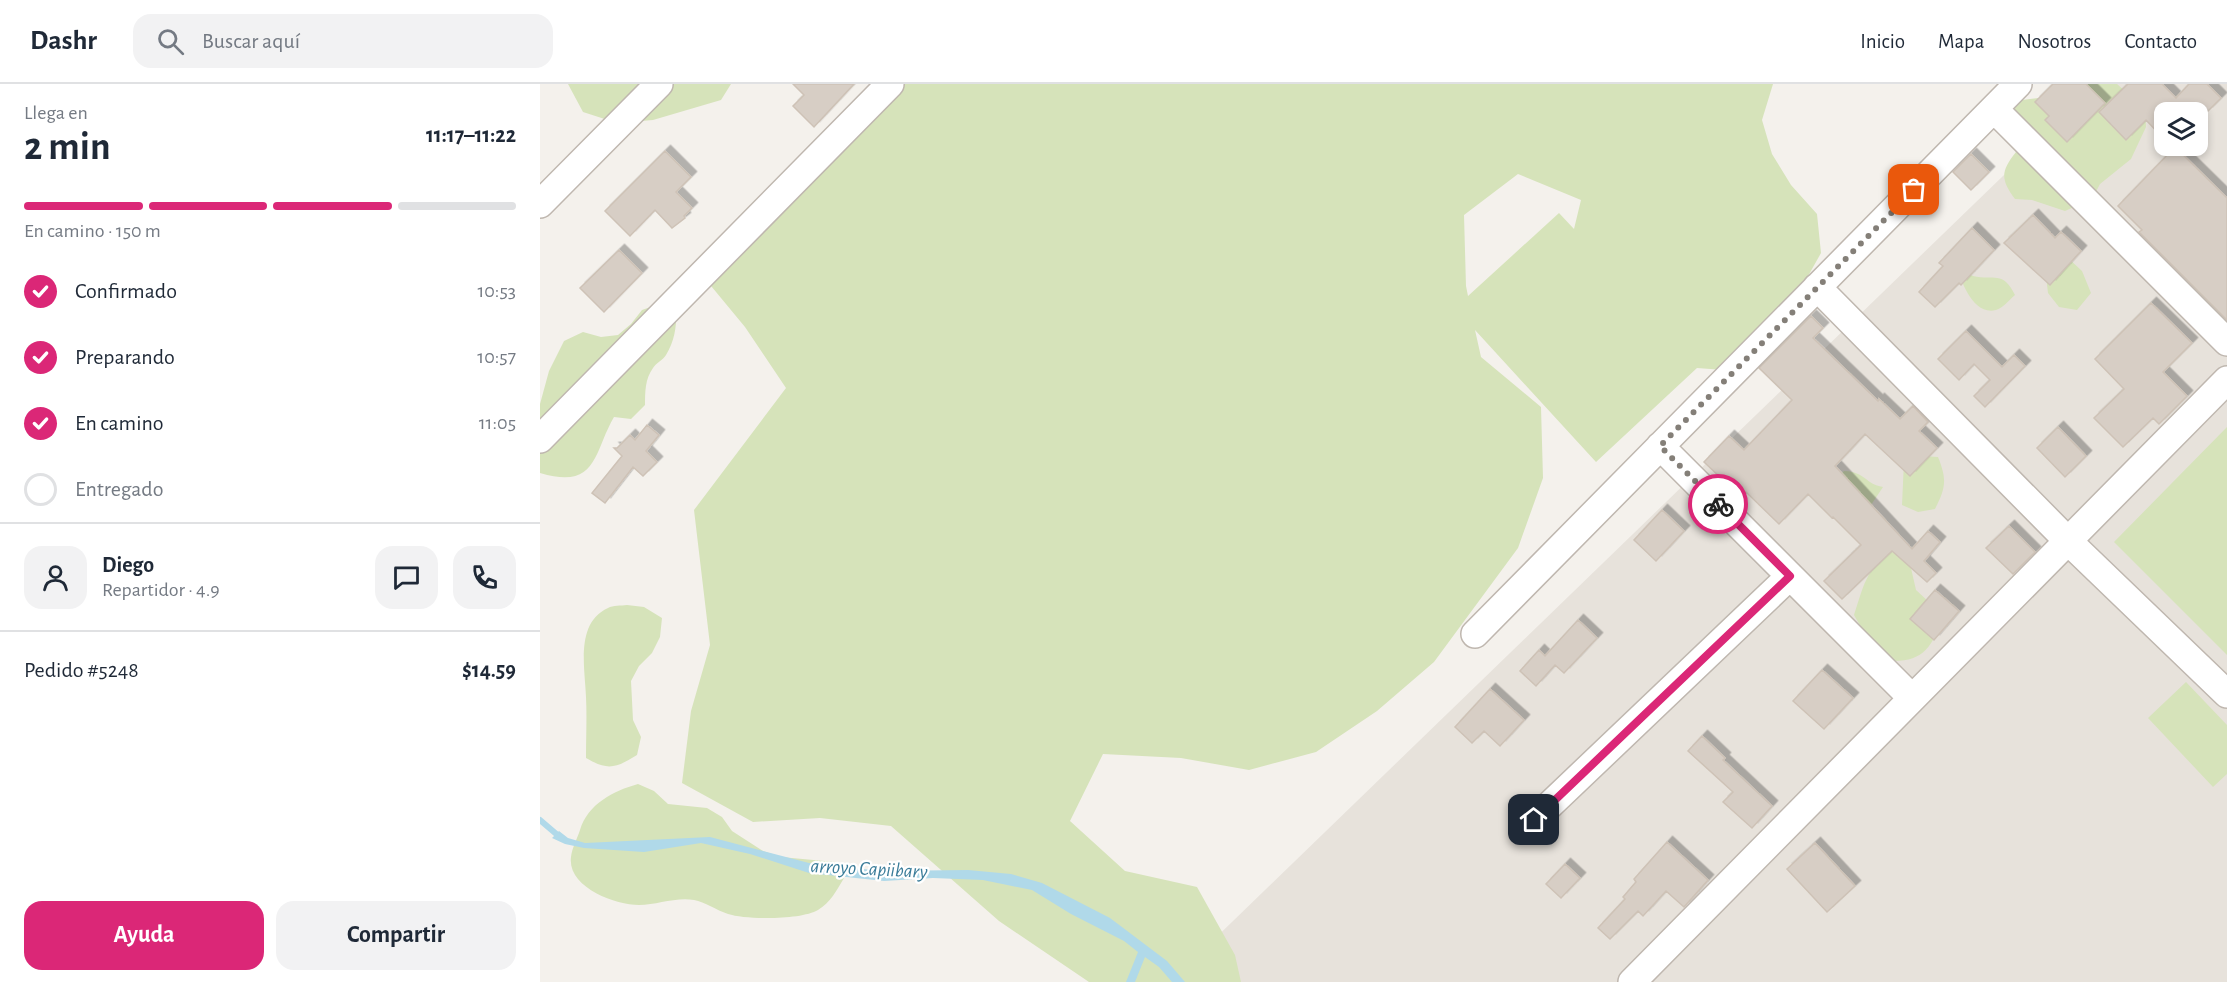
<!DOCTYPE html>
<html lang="es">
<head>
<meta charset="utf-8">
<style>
  body { margin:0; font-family:"Alegreya Sans",sans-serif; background:#f2f2f3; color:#1f2937; height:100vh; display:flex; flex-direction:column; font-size:22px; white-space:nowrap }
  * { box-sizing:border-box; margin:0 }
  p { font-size:20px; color:#747a83 }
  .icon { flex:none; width:33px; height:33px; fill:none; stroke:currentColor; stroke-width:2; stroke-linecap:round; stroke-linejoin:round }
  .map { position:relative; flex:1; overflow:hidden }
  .sheet { display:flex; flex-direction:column; background:#fff; width:540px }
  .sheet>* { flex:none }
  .buttons { position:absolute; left:1614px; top:18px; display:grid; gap:12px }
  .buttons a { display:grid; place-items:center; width:54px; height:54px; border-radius:12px; background:#fff; box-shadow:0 3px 9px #0003; font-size:30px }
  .pin { position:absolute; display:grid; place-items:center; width:51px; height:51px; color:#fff; margin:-26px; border-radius:12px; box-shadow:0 3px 9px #0006 }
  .courier { position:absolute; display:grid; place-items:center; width:60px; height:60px; margin:-30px; border:4px solid #db2777; border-radius:50%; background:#fff; color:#222; box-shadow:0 2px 8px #0007 }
  .overview em { font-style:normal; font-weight:700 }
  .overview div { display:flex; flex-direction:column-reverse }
  .overview { display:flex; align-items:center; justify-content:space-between; height:102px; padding:0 24px }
  h1 { font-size:39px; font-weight:700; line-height:45px }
  .bar { display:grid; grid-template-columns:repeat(4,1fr); gap:9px 6px; align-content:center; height:72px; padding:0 24px }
  .bar i { height:8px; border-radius:4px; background:#e0e1e3 }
  .bar .on { background:#db2777 }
  .bar p { grid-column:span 4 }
  .line { display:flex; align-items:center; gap:15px; padding:0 24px; border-top:2px solid #e0e1e3 }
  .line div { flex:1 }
  .round { display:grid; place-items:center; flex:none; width:63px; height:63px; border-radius:18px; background:#f2f2f3 }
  ol { padding:0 24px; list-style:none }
  li { display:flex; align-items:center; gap:18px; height:66px }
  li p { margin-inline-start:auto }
  li .icon { padding:6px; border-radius:50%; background:#db2777; color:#fff; stroke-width:4 }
  li:last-child { color:#747a83 }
  li i { width:33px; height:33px; border:3px solid #e0e1e3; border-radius:50% }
  .primary-button { display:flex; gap:12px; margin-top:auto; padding:12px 24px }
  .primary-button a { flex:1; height:69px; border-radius:18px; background:#db2777; color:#fff; font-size:24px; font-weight:700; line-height:69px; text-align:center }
  .primary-button a+a { background:#f2f2f3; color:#1f2937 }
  header { display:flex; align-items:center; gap:36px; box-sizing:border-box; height:84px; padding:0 30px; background:#fff; border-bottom:2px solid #e0e1e3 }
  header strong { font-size:28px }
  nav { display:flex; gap:33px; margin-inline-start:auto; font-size:21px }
  .search { width:420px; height:54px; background:#f2f2f3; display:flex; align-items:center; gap:15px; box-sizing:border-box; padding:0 21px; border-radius:18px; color:#747a83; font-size:22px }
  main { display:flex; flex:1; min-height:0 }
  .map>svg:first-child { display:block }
</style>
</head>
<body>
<header>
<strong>Dashr</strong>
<div class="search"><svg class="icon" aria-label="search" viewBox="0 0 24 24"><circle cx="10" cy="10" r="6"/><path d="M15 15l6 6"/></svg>Buscar aquí</div>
<nav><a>Inicio</a><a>Mapa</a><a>Nosotros</a><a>Contacto</a></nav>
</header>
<main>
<section class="sheet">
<div class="overview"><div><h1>2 min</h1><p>Llega en</p></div><em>11:17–11:22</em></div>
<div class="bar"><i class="on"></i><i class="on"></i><i class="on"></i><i></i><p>En camino · 150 m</p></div>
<ol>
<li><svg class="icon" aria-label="check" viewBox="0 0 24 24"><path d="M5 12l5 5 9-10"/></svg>Confirmado<p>10:53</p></li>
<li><svg class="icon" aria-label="check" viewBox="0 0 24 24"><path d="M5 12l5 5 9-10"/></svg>Preparando<p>10:57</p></li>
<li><svg class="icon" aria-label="check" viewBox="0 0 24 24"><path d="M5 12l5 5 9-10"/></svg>En camino<p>11:05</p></li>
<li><i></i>Entregado</li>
</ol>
<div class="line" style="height:108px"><a class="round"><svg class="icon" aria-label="person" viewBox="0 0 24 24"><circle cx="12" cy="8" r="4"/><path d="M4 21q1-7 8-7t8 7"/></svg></a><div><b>Diego</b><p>Repartidor · 4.9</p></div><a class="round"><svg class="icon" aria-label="chat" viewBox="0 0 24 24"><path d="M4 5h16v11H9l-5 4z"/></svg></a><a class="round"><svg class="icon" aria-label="phone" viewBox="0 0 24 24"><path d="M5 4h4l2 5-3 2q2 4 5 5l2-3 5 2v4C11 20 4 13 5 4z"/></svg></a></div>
<div class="line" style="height:78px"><div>Pedido #5248</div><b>$14.59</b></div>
<div class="primary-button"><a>Ayuda</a><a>Compartir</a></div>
</section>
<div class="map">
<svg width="1687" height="898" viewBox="0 0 1687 898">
  <defs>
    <filter id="shadow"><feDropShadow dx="5.5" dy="-5.5" stdDeviation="0" flood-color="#0004"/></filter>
  </defs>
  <rect width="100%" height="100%" fill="#f4f1ec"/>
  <!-- residential -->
  <path fill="#e7e2db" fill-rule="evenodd" d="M 1558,0 L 1687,0 L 1687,898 L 630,898 ZM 1624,28 L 1658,28 L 1658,62 L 1624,62 Z"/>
  <!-- green -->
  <path fill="#d6e3ba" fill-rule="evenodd" d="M 28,0 L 191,0 L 181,16 L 113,36 L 77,39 L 43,28 Z
    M 355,0 L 1233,0 L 1222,36 L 1232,70 L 1251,101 L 1277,130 L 1281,169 L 1245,233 L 1197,287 L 1157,284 L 1056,378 L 935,246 L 941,273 L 1001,323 L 1003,394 L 978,464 L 894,578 L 837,627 L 776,668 L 709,686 L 641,674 L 563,670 L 530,737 L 585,787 L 657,803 L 695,871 L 701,898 L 549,898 L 459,837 L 351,742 L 280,734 L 213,738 L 142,699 L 151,627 L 170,561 L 154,426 L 246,304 L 205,243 L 157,185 ZM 978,90 L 1041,116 L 1034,145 L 1019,129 L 928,212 L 926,202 L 924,131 Z
    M 1523,0 L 1577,0 L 1605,25 L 1606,43 L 1591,75 L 1560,100 L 1552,115 L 1525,127 L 1492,116 L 1475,115 C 1460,95 1461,87 1476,68 L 1466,27 L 1482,16 L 1515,12 Z
    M 1528,174 L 1542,187 L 1551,209 L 1537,226 L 1519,223 L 1508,209 L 1506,192 Z
    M 1416,180 C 1421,184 1427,190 1433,192 C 1454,197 1463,186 1475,211 C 1469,216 1463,224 1456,226 C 1433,232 1421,197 1416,180 Z
    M 119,220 L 136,220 C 137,238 136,255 126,271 C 123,276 116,279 113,284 C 105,295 105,308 105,321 L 91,335 L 74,333 C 53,369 58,406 0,389 L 0,320 L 9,287 L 24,257 L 43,248 L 61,253 L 78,251 L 91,240 L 102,226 Z
    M 1687,343 L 1687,571 L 1574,458 Z
    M 1381,372 L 1398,373 C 1407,395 1406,404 1395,425 L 1378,428 L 1362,421 L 1364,377 Z
    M 1304,387 C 1326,388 1325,400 1343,403 L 1331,421 L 1313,421 L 1298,393 Z
    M 1351,468 L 1368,471 L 1376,506 L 1403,531 C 1392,567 1380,581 1340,576 L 1314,531 C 1324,501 1325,487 1351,468 Z
    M 87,521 L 104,523 L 122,534 L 120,553 L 112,569 L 99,582 L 91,597 L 93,636 L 101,653 L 97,671 C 76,684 68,687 46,674 C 46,653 47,633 46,613 C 45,584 35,539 68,524 C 73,521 81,522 87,521 Z
    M 1646,598 L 1687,641 L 1687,690 L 1673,703 L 1608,634 Z
    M 98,700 L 114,707 L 128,720 L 167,724 L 182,733 L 192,747 L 223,767 L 241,773 L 295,778 L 304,794 C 297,806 290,819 278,826 C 261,836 207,836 188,830 C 176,826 165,818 154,816 C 135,813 117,821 99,821 C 75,821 27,803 31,773 C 32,764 37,755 40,746 C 48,720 73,707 98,700 Z"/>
  <!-- water -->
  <path fill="#b0d9e9" d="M 19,747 L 28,754 L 45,759 L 170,753 L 269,779 L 341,787 L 428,786 L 471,790 L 502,799 L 570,834 L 627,877 L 645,898 L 632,898 L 619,883 L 605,873 L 595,898 L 586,898 L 598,868 L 584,857 L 531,830 L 492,806 L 443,796 L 393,794 L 344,797 L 269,789 L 210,770 L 161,759 L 104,768 L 44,764 L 25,760 L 12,754 Z"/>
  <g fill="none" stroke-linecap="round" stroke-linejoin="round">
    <!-- stream -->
    <path stroke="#b0d9e9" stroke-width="6" d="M 0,736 L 21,754"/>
  </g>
  <!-- building -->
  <path fill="#d7cec5" stroke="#cec2b6" stroke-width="1.5" filter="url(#shadow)" d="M 253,0 L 314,0 L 274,43 L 253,22 L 264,11 Z
    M 1513,0 L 1546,0 L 1565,19 L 1527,58 L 1505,36 L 1509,32 L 1495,18 Z
    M 1588,0 L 1622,0 L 1636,14 L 1649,0 L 1667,0 L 1681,14 L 1667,28 L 1624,28 L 1624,55 L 1606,36 L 1586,56 L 1559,28 Z
    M 1635,63 L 1687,114 L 1687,236 L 1599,148 L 1602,146 L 1578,122 Z
    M 125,67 L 151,93 L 136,108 L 152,124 L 144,132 L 145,134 L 132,144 L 115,126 L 90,152 L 65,127 Z
    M 1431,70 L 1449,88 L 1431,106 L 1413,88 Z
    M 1493,131 L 1515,154 L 1521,148 L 1541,167 L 1510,201 L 1464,159 Z
    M 1432,144 L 1454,166 L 1421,201 L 1419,199 L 1395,223 L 1379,208 L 1403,182 L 1399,179 Z
    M 79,166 L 102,189 L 64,228 L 40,204 Z
    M 1611,219 L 1652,259 L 1623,288 L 1647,312 L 1619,340 L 1613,334 L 1583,363 L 1554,334 L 1584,305 L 1555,275 Z
    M 1271,232 L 1283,244 L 1273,254 L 1338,317 L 1339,315 L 1360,335 L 1373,322 L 1388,338 L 1379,347 L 1397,364 L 1370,392 L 1325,350 L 1295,382 L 1372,465 L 1388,447 L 1400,458 L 1384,477 L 1396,489 L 1387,498 L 1352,467 L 1302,515 L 1284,497 L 1321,461 L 1293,433 L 1292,434 L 1268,410 L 1239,440 L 1206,408 L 1201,413 L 1164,378 L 1189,352 L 1204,366 L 1252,316 L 1219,284 Z
    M 1426,247 L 1462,283 L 1474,271 L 1485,282 L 1445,323 L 1434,312 L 1450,296 L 1434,280 L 1419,296 L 1398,275 Z
    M 107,341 L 119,351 L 106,367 L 117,378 L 103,392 L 93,383 L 65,419 L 52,409 L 82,372 L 74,364 L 77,364 L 90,351 L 95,356 Z
    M 1518,343 L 1546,372 L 1525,393 L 1497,364 Z
    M 1122,426 L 1144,447 L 1116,477 L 1094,456 Z
    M 1469,442 L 1495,468 L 1473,490 L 1446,464 Z
    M 1395,506 L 1419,527 L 1394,556 L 1370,535 Z
    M 1038,536 L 1057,554 L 1024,589 L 1015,581 L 996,602 L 980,587 L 999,566 L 1005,572 Z
    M 1282,586 L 1313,614 L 1284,645 L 1253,617 Z
    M 950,605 L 984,636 L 960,662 L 944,647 L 932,659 L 915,643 Z
    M 1162,652 L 1185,674 L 1183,676 L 1232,722 L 1212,744 L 1183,718 L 1193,708 L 1148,667 Z
    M 1127,758 L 1168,796 L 1144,823 L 1126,807 L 1103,832 L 1098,827 L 1070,855 L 1058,844 L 1085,815 L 1083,813 L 1096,798 L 1094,795 Z
    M 1275,759 L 1315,802 L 1287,828 L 1247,785 Z
    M 1025,780 L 1040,794 L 1021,814 L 1006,800 Z"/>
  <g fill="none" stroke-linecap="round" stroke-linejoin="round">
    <!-- minor casing -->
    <g stroke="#bfb7af" stroke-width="30">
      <path id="minor" d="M 1454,25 L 1687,258
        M 0,120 L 119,0
        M 1277,203 L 1528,457 L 1687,610
        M 0,355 L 350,0
        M 1120,362 L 1372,614
        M 935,550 L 1478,0
        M 994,736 L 1250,492
        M 1092,898 L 1687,296"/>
    </g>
    <!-- minor -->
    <use href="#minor" stroke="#fff" stroke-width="27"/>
  </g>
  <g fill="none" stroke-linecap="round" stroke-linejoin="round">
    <!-- done -->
    <path stroke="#847f78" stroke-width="6" stroke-dasharray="0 10.8" d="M 1178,420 L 1120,362 L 1374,106"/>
    <!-- route -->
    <path stroke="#db2777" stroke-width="8" d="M 994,736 L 1250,492 L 1178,420"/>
  </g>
  <g text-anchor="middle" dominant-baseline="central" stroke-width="4.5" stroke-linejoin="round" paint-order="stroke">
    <!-- water labels -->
    <g font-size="20" font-style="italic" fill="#3a7c99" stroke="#fff">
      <text transform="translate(329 785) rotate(3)">arroyo Capiibary</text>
    </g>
  </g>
</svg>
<div class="buttons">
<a><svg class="icon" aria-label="layers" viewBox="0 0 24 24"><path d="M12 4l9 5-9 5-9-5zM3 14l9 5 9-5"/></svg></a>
</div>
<div class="pin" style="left:1374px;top:106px;background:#ea580c"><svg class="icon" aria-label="bag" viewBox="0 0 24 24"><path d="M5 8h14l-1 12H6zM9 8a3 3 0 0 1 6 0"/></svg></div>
<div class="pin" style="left:994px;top:736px;background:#1f2937"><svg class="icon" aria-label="home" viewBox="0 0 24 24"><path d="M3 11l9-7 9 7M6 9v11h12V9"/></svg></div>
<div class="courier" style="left:1178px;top:420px"><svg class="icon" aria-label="bike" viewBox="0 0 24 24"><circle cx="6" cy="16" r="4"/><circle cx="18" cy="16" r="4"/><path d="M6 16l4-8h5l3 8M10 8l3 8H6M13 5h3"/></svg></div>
</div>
</main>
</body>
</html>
